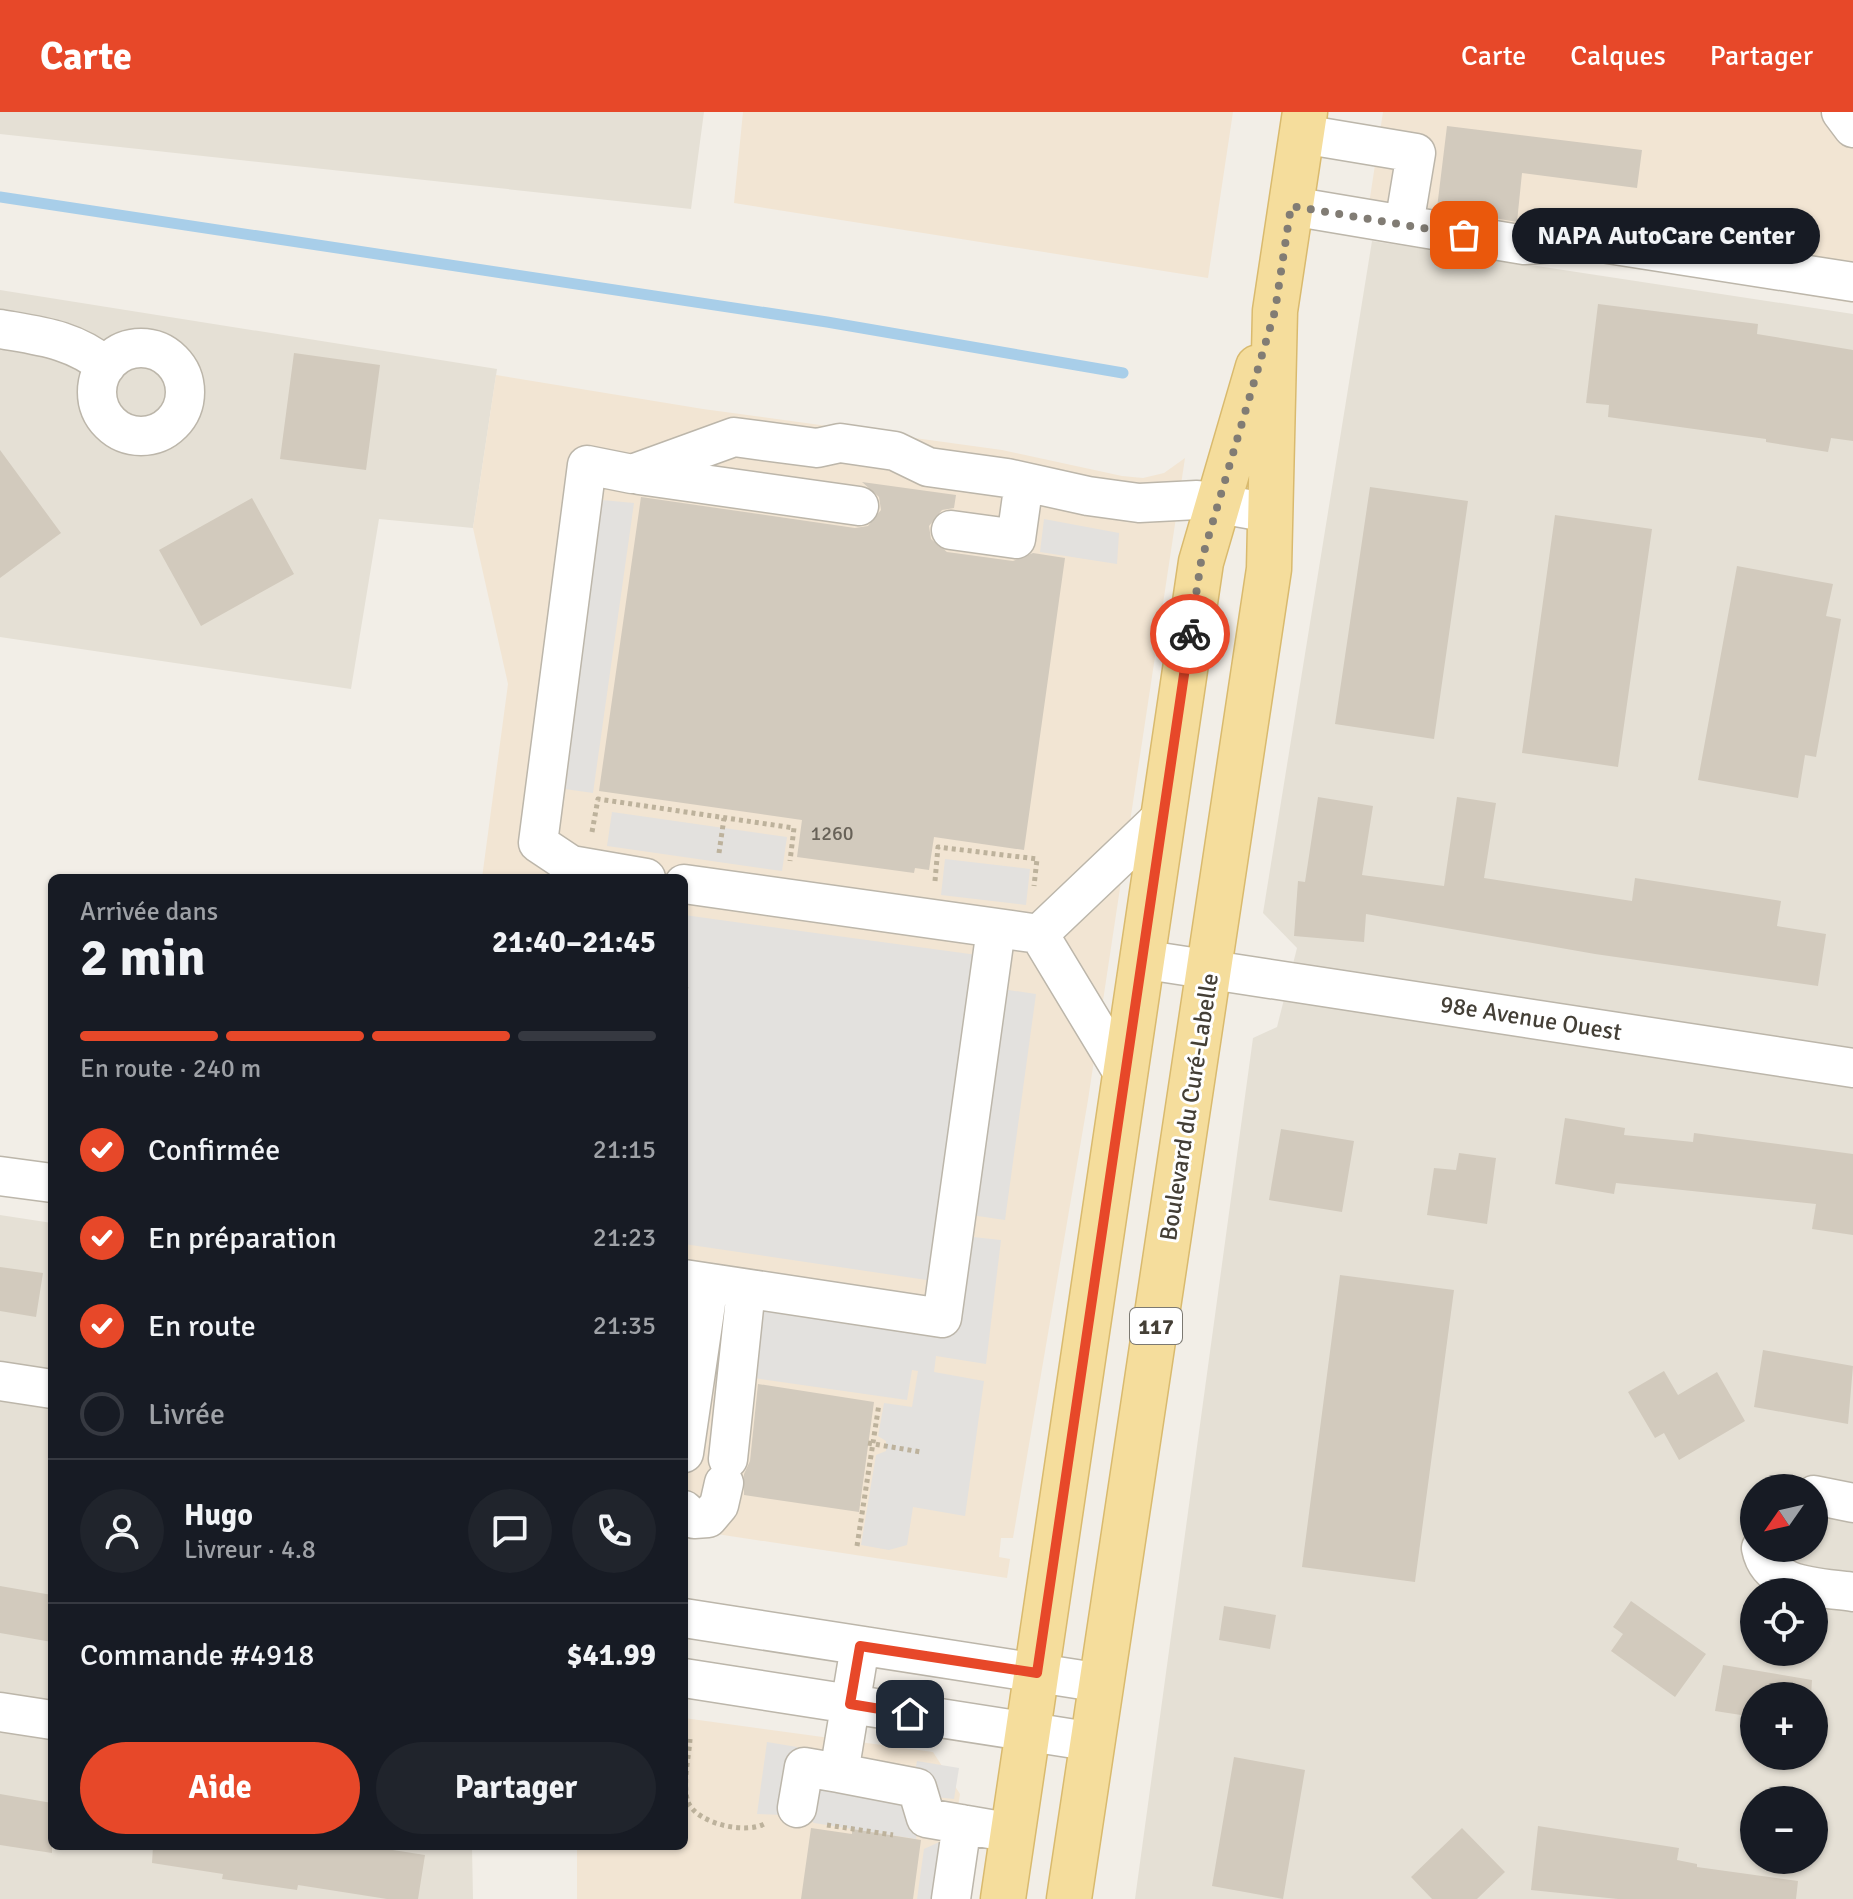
<!DOCTYPE html>
<html lang="fr">
<head>
<meta charset="utf-8">
<style>
  body { margin:0; font-family:Signika,sans-serif; background:#20242c; color:#f1f3f6; height:100vh; display:flex; flex-direction:column; font-size:30px; white-space:nowrap }
  * { box-sizing:border-box; margin:0 }
  p { font-size:26px; color:#9ea1a6 }
  .icon { flex:none; width:44px; height:44px; fill:none; stroke:currentColor; stroke-width:2; stroke-linecap:round; stroke-linejoin:round }
  .map { position:relative; flex:1; overflow:hidden }
  .panel { position:absolute; left:48px; top:762px; width:640px; height:976px; display:flex; flex-direction:column; background:#171b24; border-radius:12px; box-shadow:0 2px 6px #0004 }
  .panel>* { flex:none }
  .needle { width:52px; rotate:236deg }
  .buttons { position:absolute; left:1740px; top:1362px; display:grid; gap:16px }
  .buttons a { display:grid; place-items:center; width:88px; height:88px; border-radius:50%; background:#171b24; box-shadow:0 2px 6px #0004; font-size:40px }
  .pin { position:absolute; display:grid; place-items:center; width:68px; height:68px; color:#fff; margin:-34px; border-radius:16px; box-shadow:0 4px 12px #0006 }
  .courier { position:absolute; display:grid; place-items:center; width:80px; height:80px; margin:-40px; border:6px solid #e74829; border-radius:50%; background:#fff; color:#222; box-shadow:0 2px 10px #0007 }
  .bubble { position:absolute; height:56px; border-radius:28px; background:#171b24; box-shadow:0 2px 6px #0004; font-size:26px; font-weight:700; line-height:56px; text-align:center }
  .overview em { font-style:normal; font-weight:700 }
  .overview div { display:flex; flex-direction:column-reverse }
  .overview { display:flex; align-items:center; justify-content:space-between; height:136px; padding:0 32px }
  h1 { font-size:52px; font-weight:700; line-height:60px }
  .bar { display:grid; grid-template-columns:repeat(4,1fr); gap:12px 8px; align-content:center; height:96px; padding:0 32px }
  .bar i { height:10px; border-radius:6px; background:#363941 }
  .bar .on { background:#e74829 }
  .bar p { grid-column:span 4 }
  .line { display:flex; align-items:center; gap:20px; padding:0 32px; border-top:2px solid #363941 }
  .line div { flex:1 }
  .round { display:grid; place-items:center; flex:none; width:84px; height:84px; border-radius:42px; background:#20242c }
  ol { padding:0 32px; list-style:none }
  li { display:flex; align-items:center; gap:24px; height:88px }
  li p { margin-inline-start:auto }
  li .icon { padding:8px; border-radius:50%; background:#e74829; color:#fff; stroke-width:4 }
  li:last-child { color:#9ea1a6 }
  li i { width:44px; height:44px; border:4px solid #363941; border-radius:50% }
  .action { display:flex; gap:16px; margin-top:auto; padding:16px 32px }
  .action a { flex:1; height:92px; border-radius:48px; background:#e74829; color:#fff; font-size:32px; font-weight:700; line-height:92px; text-align:center }
  .action a+a { background:#20242c; color:#f1f3f6 }
  header { display:flex; align-items:center; gap:48px; box-sizing:border-box; height:112px; padding:0 40px; background:#e74829; color:#fff }
  header strong { font-size:38px }
  nav { display:flex; gap:44px; margin-inline-start:auto; font-size:28px }
  .map>svg:first-child { display:block }
</style>
</head>
<body>
<header>
<strong>Carte</strong>
<nav><a>Carte</a><a>Calques</a><a>Partager</a></nav>
</header>
<div class="map">
<svg width="1853" height="1787" viewBox="0 0 1853 1787">
  <rect width="100%" height="100%" fill="#f2eee7"/>
  <!-- residential -->
  <path fill="#e5e0d5" fill-rule="evenodd" d="M 0,0 L 704,0 L 691,97 L 0,22 Z
    M 1372,129 L 1853,202 L 1853,1787 L 1135,1787 L 1253,926 L 1277,915 L 1297,836 L 1263,801 ZM 1754,1376 L 1814,1376 L 1814,1436 L 1754,1436 ZM 1754,1480 L 1814,1480 L 1814,1540 L 1754,1540 ZM 1754,1584 L 1814,1584 L 1814,1644 L 1754,1644 ZM 1754,1688 L 1814,1688 L 1814,1748 L 1754,1748 Z
    M 0,178 L 497,257 L 473,416 L 379,407 L 351,577 L 0,525 Z
    M 0,1103 L 52,1111 L 52,1734 L 472,1734 L 473,1787 L 0,1787 Z"/>
  <!-- commercial -->
  <path fill="#f2e5d3" d="M 743,0 L 1233,0 L 1208,166 L 734,91 Z
    M 1383,0 L 1853,0 L 1853,191 L 1366,112 Z
    M 496,263 L 703,297 L 1002,338 L 1122,364 L 1143,366 L 1164,361 L 1185,346 L 1088,988 L 1013,1426 L 1001,1426 L 999,1445 L 1010,1447 L 1007,1466 L 684,1417 L 684,766 L 482,766 L 508,572 L 473,416 Z
    M 684,1606 L 933,1640 L 960,1682 L 943,1787 L 577,1787 L 577,1734 L 684,1734 Z"/>
  <!-- parking -->
  <path fill="#e3e1de" d="M 602,388 L 634,391 L 593,681 L 565,677 Z
    M 1044,407 L 1119,421 L 1117,452 L 1040,440 Z
    M 612,700 L 787,725 L 782,759 L 607,734 Z
    M 945,747 L 1030,757 L 1026,793 L 941,783 Z
    M 684,803 L 992,845 L 988,875 L 1036,882 L 1005,1108 L 957,1101 L 954,1123 L 1001,1128 L 986,1252 L 936,1244 L 934,1260 L 984,1269 L 965,1404 L 913,1395 L 907,1433 L 889,1438 L 861,1433 L 876,1343 L 886,1339 L 886,1329 L 878,1324 L 884,1291 L 912,1295 L 918,1259 L 912,1258 L 907,1288 L 754,1266 L 767,1180 L 942,1206 L 947,1171 L 684,1132 Z
    M 767,1630 L 797,1635 L 804,1655 L 912,1674 L 917,1649 L 959,1656 L 954,1687 L 936,1685 L 921,1691 L 916,1727 L 814,1711 L 797,1697 L 784,1703 L 757,1702 Z
    M 961,1720 L 951,1787 L 917,1787 L 924,1737 Z"/>
  <g fill="none" stroke-linecap="round" stroke-linejoin="round">
    <!-- stream -->
    <path stroke="#a8cee9" stroke-width="11" d="M 0,85 L 827,210 L 1123,261"/>
  </g>
  <!-- building -->
  <path fill="#d2cabd" d="M 1447,14 L 1642,38 L 1637,76 L 1522,61 L 1517,110 L 1437,96 Z
    M 1598,192 L 1758,212 L 1757,222 L 1853,238 L 1853,329 L 1831,326 L 1828,340 L 1766,330 L 1766,327 L 1608,305 L 1609,293 L 1586,291 Z
    M 294,241 L 380,253 L 366,358 L 280,347 Z
    M 0,338 L 61,421 L 0,466 Z
    M 862,370 L 956,383 L 954,396 L 942,398 L 929,414 L 931,427 L 947,440 L 1013,449 L 1033,441 L 1065,446 L 1024,738 L 934,725 L 929,758 L 915,756 L 914,761 L 797,745 L 802,708 L 599,679 L 641,385 L 855,416 L 868,414 L 881,398 L 879,385 Z
    M 1370,375 L 1468,389 L 1434,627 L 1335,612 Z
    M 252,386 L 294,462 L 201,514 L 159,438 Z
    M 1555,403 L 1652,417 L 1618,655 L 1522,641 Z
    M 1737,454 L 1833,472 L 1826,504 L 1841,507 L 1816,645 L 1805,643 L 1798,686 L 1698,668 Z
    M 1318,685 L 1373,694 L 1362,763 L 1444,774 L 1457,685 L 1496,691 L 1484,766 L 1632,789 L 1635,766 L 1781,789 L 1777,814 L 1826,822 L 1818,874 L 1595,842 L 1366,802 L 1364,830 L 1294,824 L 1298,769 L 1305,770 Z
    M 1565,1006 L 1625,1016 L 1624,1023 L 1693,1030 L 1694,1021 L 1853,1042 L 1853,1123 L 1812,1117 L 1816,1092 L 1616,1071 L 1614,1082 L 1555,1072 Z
    M 1281,1017 L 1354,1029 L 1342,1100 L 1269,1088 Z
    M 1459,1041 L 1496,1046 L 1487,1112 L 1427,1103 L 1434,1056 L 1456,1058 Z
    M 0,1155 L 43,1161 L 36,1205 L 0,1199 Z
    M 1340,1163 L 1454,1178 L 1415,1470 L 1302,1455 Z
    M 1763,1238 L 1853,1254 L 1848,1312 L 1754,1295 Z
    M 1664,1259 L 1678,1283 L 1717,1260 L 1745,1309 L 1679,1348 L 1664,1321 L 1655,1326 L 1628,1280 Z
    M 758,1272 L 874,1290 L 859,1400 L 744,1383 L 744,1362 L 750,1349 Z
    M 0,1474 L 52,1483 L 52,1530 L 0,1521 Z
    M 1631,1489 L 1706,1542 L 1675,1585 L 1611,1539 L 1623,1522 L 1613,1515 Z
    M 1224,1494 L 1276,1503 L 1270,1537 L 1219,1528 Z
    M 1723,1553 L 1812,1568 L 1811,1584 L 1754,1584 L 1754,1605 L 1715,1599 Z
    M 1234,1645 L 1305,1658 L 1283,1787 L 1212,1774 Z
    M 0,1682 L 52,1691 L 52,1741 L 0,1733 Z
    M 1538,1714 L 1679,1736 L 1677,1748 L 1697,1752 L 1697,1755 L 1798,1769 L 1796,1787 L 1618,1787 L 1531,1778 Z
    M 811,1716 L 852,1722 L 852,1717 L 921,1728 L 913,1787 L 801,1787 Z
    M 1462,1716 L 1505,1760 L 1477,1787 L 1432,1787 L 1411,1765 Z
    M 153,1734 L 367,1734 L 425,1743 L 418,1787 L 387,1787 L 298,1773 L 297,1778 L 222,1767 L 223,1762 L 152,1751 Z"/>
  <g fill="none" stroke-linecap="round" stroke-linejoin="round">
    <!-- minor casing -->
    <g stroke="#bcb6aa" stroke-width="41">
      <path id="minor" d="M 1841,0 L 1853,16
        M 1291,94 L 1404,113 L 1416,41 L 1302,22
        M 1404,113 L 1524,133 L 1589,129 L 1853,170
        M 0,217 C 40,224 73,227 106,254
        M97 280a44 44 0 1 1 88 0a44 44 0 1 1-88 0Z
        M 639,363 L 859,394
        M 951,418 L 1016,427 L 1024,370
        M 646,766 L 571,753 L 538,731 L 587,353 L 632,362 L 734,325 L 817,336 L 840,331 L 895,339 L 928,355 L 1007,366 L 1088,384 L 1139,391 L 1197,388 L 1270,401
        M 684,772 L 1039,822 L 1163,704
        M 1039,822 L 1123,961
        M 1140,847 L 1853,956
        M 0,1064 L 52,1071
        M 684,1167 L 942,1206 L 996,817
        M 0,1269 L 52,1277
        M 684,1341 L 709,1171
        M 728,1347 L 746,1177
        M 1814,1383 L 1853,1391
        M 684,1398 L 694,1407 L 708,1406 L 719,1393 L 724,1371
        M 1761,1436 C 1769,1477 1820,1475 1853,1480
        M 684,1506 L 1102,1571
        M 860,1534 L 839,1661 L 917,1676 L 926,1706 L 1013,1721
        M 684,1566 L 1094,1630
        M 0,1600 L 52,1608
        M 797,1696 L 804,1655 L 839,1661
        M 951,1787 L 962,1712"/>
    </g>
    <!-- major casing -->
    <g stroke="#d9ba6e" stroke-width="47">
      <path id="major" d="M 1003,1787 L 1201,450 L 1258,255
        M 1069,1787 L 1269,457 L 1275,199 L 1305,0"/>
    </g>
    <!-- path -->
    <path stroke="#bdb29c" stroke-width="5" stroke-dasharray="4 4" stroke-linecap="butt" d="M 592,720 L 598,687 L 794,716 L 790,749
      M 719,741 L 724,706
      M 935,769 L 938,735 L 1037,747 L 1034,774
      M 684,877 L 691,878
      M 868,1331 L 921,1340
      M 857,1434 L 879,1292
      M 690,1627 C 689,1645 682,1672 688,1690 C 697,1712 747,1723 766,1711
      M 827,1713 L 893,1723"/>
    <!-- minor -->
    <use href="#minor" stroke="#fff" stroke-width="38"/>
    <!-- major -->
    <use href="#major" stroke="#f5dd9c" stroke-width="44"/>
  </g>
  <g fill="none" stroke-linecap="round" stroke-linejoin="round">
    <!-- done -->
    <path stroke="#817c74" stroke-width="8" stroke-dasharray="0 14.4" d="M 1190,522 L 1201,450 L 1275,199 L 1291,94 L 1464,123"/>
    <!-- route -->
    <path stroke="#e74829" stroke-width="10" d="M 910,1602 L 850,1592 L 860,1534 L 1037,1561 L 1190,522"/>
  </g>
  <g text-anchor="middle" dominant-baseline="central" stroke-width="6" stroke-linejoin="round" paint-order="stroke">
    <!-- number labels -->
    <g font-size="20" fill="#686258">
      <text x="832" y="721">1260</text>
    </g>
    <!-- shield labels -->
    <rect fill="#fff" stroke="#7c7972" stroke-width="2" x="1130" y="1196" width="52" height="36" rx="6"/>
    <g font-size="22" font-weight="bold" fill="#443f36">
      <text x="1156" y="1214">117</text>
    </g>
    <!-- street labels -->
    <g font-size="24" fill="#443f36" stroke="#fff">
      <text transform="translate(1531 906) rotate(9)">98e Avenue Ouest</text>
      <text transform="translate(1189 995) rotate(-81)">Boulevard du Curé-Labelle</text>
    </g>
  </g>
</svg>
<div class="buttons">
<a><svg class="needle" viewBox="-14 -14 28 28"><path d="M0-13l5 13h-10z" fill="#e53935"/><path d="M0 13l5-13h-10z" fill="#9ea1a6"/></svg></a>
<a><svg class="icon" aria-label="locate" viewBox="0 0 24 24"><circle cx="12" cy="12" r="6"/><path d="M12 2v4M12 18v4M2 12h4M18 12h4"/></svg></a>
<a>+</a>
<a>−</a>
</div>
<div class="pin" style="left:1464px;top:123px;background:#ea580c"><svg class="icon" aria-label="bag" viewBox="0 0 24 24"><path d="M5 8h14l-1 12H6zM9 8a3 3 0 0 1 6 0"/></svg></div>
<div class="pin" style="left:910px;top:1602px;background:#1f2937"><svg class="icon" aria-label="home" viewBox="0 0 24 24"><path d="M3 11l9-7 9 7M6 9v11h12V9"/></svg></div>
<div class="courier" style="left:1190px;top:522px"><svg class="icon" aria-label="bike" viewBox="0 0 24 24"><circle cx="6" cy="16" r="4"/><circle cx="18" cy="16" r="4"/><path d="M6 16l4-8h5l3 8M10 8l3 8H6M13 5h3"/></svg></div>
<div class="bubble" style="left:1512px;top:96px;width:308px">NAPA AutoCare Center</div>
<section class="panel">
<div class="overview"><div><h1>2 min</h1><p>Arrivée dans</p></div><em>21:40–21:45</em></div>
<div class="bar"><i class="on"></i><i class="on"></i><i class="on"></i><i></i><p>En route · 240 m</p></div>
<ol>
<li><svg class="icon" aria-label="check" viewBox="0 0 24 24"><path d="M5 12l5 5 9-10"/></svg>Confirmée<p>21:15</p></li>
<li><svg class="icon" aria-label="check" viewBox="0 0 24 24"><path d="M5 12l5 5 9-10"/></svg>En préparation<p>21:23</p></li>
<li><svg class="icon" aria-label="check" viewBox="0 0 24 24"><path d="M5 12l5 5 9-10"/></svg>En route<p>21:35</p></li>
<li><i></i>Livrée</li>
</ol>
<div class="line" style="height:144px"><a class="round"><svg class="icon" aria-label="person" viewBox="0 0 24 24"><circle cx="12" cy="8" r="4"/><path d="M4 21q1-7 8-7t8 7"/></svg></a><div><b>Hugo</b><p>Livreur · 4.8</p></div><a class="round"><svg class="icon" aria-label="chat" viewBox="0 0 24 24"><path d="M4 5h16v11H9l-5 4z"/></svg></a><a class="round"><svg class="icon" aria-label="phone" viewBox="0 0 24 24"><path d="M5 4h4l2 5-3 2q2 4 5 5l2-3 5 2v4C11 20 4 13 5 4z"/></svg></a></div>
<div class="line" style="height:104px"><div>Commande #4918</div><b>$41.99</b></div>
<div class="action"><a>Aide</a><a>Partager</a></div>
</section>
</div>
</body>
</html>
